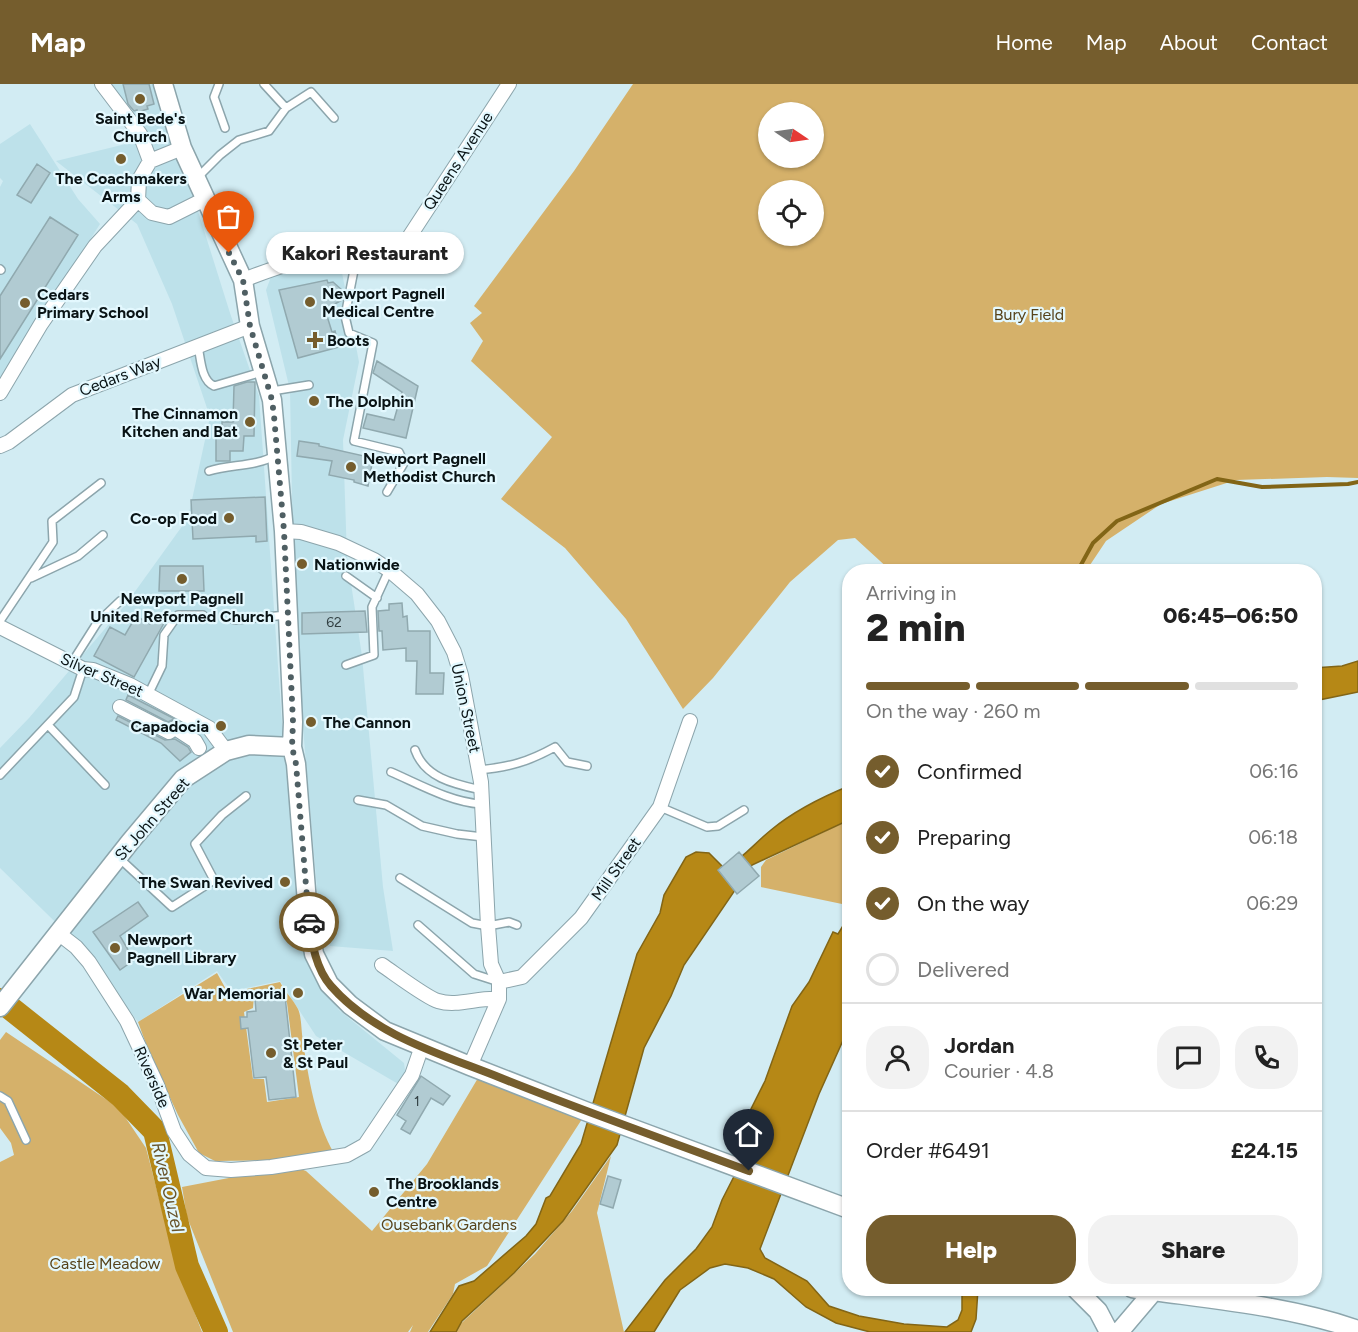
<!DOCTYPE html>
<html lang="en">
<head>
<meta charset="utf-8">
<style>
  body { margin:0; font-family:Figtree,sans-serif; background:#f2f2f2; color:#222; height:100vh; display:flex; flex-direction:column; font-size:22px; white-space:nowrap }
  * { box-sizing:border-box; margin:0 }
  p { font-size:20px; color:#767676 }
  .icon { flex:none; width:33px; height:33px; fill:none; stroke:currentColor; stroke-width:2; stroke-linecap:round; stroke-linejoin:round }
  .map { position:relative; flex:1; overflow:hidden }
  .sheet { position:absolute; left:842px; top:480px; width:480px; height:732px; display:flex; flex-direction:column; background:#fff; border-radius:24px; box-shadow:0 2px 4px #0004 }
  .sheet>* { flex:none }
  .needle { width:39px; rotate:103deg }
  .buttons { position:absolute; left:758px; top:18px; display:grid; gap:12px }
  .buttons a { display:grid; place-items:center; width:66px; height:66px; border-radius:50%; background:#fff; box-shadow:0 2px 4px #0004; font-size:30px }
  .pin { position:absolute; display:grid; place-items:center; width:51px; height:51px; color:#fff; margin:-62px -26px; border-radius:50% 50% 50% 0; rotate:-45deg; box-shadow:0 0 6px #0007 }
  .pin .icon { rotate:45deg }
  .courier { position:absolute; display:grid; place-items:center; width:60px; height:60px; margin:-30px; border:4px solid #755d2d; border-radius:50%; background:#fff; color:#222; box-shadow:0 2px 8px #0007 }
  .bubble { position:absolute; height:42px; border-radius:21px; background:#fff; box-shadow:0 2px 4px #0004; font-size:20px; font-weight:800; line-height:42px; text-align:center }
  .overview em { font-style:normal; font-weight:800 }
  .overview div { display:flex; flex-direction:column-reverse }
  .overview { display:flex; align-items:center; justify-content:space-between; height:102px; padding:0 24px }
  h1 { font-size:39px; font-weight:800; line-height:45px }
  .bar { display:grid; grid-template-columns:repeat(4,1fr); gap:9px 6px; align-content:center; height:72px; padding:0 24px }
  .bar i { height:8px; border-radius:4px; background:#e0e0e0 }
  .bar .on { background:#755d2d }
  .bar p { grid-column:span 4 }
  .line { display:flex; align-items:center; gap:15px; padding:0 24px; border-top:2px solid #e0e0e0 }
  .line div { flex:1 }
  .round { display:grid; place-items:center; flex:none; width:63px; height:63px; border-radius:24px; background:#f2f2f2 }
  ol { padding:0 24px; list-style:none }
  li { display:flex; align-items:center; gap:18px; height:66px }
  li p { margin-inline-start:auto }
  li .icon { padding:6px; border-radius:50%; background:#755d2d; color:#fff; stroke-width:4 }
  li:last-child { color:#767676 }
  li i { width:33px; height:33px; border:3px solid #e0e0e0; border-radius:50% }
  .cta { display:flex; gap:12px; margin-top:auto; padding:12px 24px }
  .cta a { flex:1; height:69px; border-radius:24px; background:#755d2d; color:#fff; font-size:24px; font-weight:800; line-height:69px; text-align:center }
  .cta a+a { background:#f2f2f2; color:#222 }
  header { display:flex; align-items:center; gap:36px; box-sizing:border-box; height:84px; padding:0 30px; background:#755d2d; color:#fff }
  header strong { font-size:28px }
  nav { display:flex; gap:33px; margin-inline-start:auto; font-size:21px }
  .map>svg:first-child { display:block }
</style>
</head>
<body>
<header>
<strong>Map</strong>
<nav><a>Home</a><a>Map</a><a>About</a><a>Contact</a></nav>
</header>
<div class="map">
<svg width="1358" height="1248" viewBox="0 0 1358 1248">
  <rect width="100%" height="100%" fill="#d2ecf3"/>
  <!-- built -->
  <path fill="#bde1ea" d="M 103,0 L 158,0 L 230,229 L 259,312 L 282,639 L 302,839 L 317,896 L 339,926 L 404,979 L 406,993 L 400,1001 L 316,952 L 280,897 L 231,907 L 217,887 L 138,938 L 88,870 L 0,784 L 0,664 L 29,634 L 126,520 L 188,434 L 210,333 L 172,220 L 137,140 L 56,77 L 134,58 Z
    M 30,40 L 78,115 L 100,140 L 0,298 L 0,103 L 3,97 L 0,94 L 0,60 Z
    M 340,178 L 359,278 L 343,356 L 347,473 L 362,572 L 383,803 L 393,867 L 330,862 L 320,839 L 301,621 L 293,469 L 290,306 L 266,206 L 271,193 L 297,183 Z"/>
  <!-- green -->
  <path fill="#d5b16a" fill-rule="evenodd" d="M 633,0 L 1358,0 L 1358,394 L 1327,393 L 1236,396 L 1161,420 L 1106,457 L 1086,487 L 891,487 L 855,454 L 838,456 L 790,498 L 713,594 L 683,625 L 626,535 L 565,464 L 501,415 L 552,353 L 471,277 L 483,257 L 470,239 L 482,229 L 474,222 L 574,87 ZM 813,28 L 813,74 L 768,74 L 768,28 ZM 813,106 L 813,152 L 768,152 L 768,106 Z
    M 849,736 L 849,814 L 842,820 L 761,803 L 761,783 L 766,776 Z
    M 217,889 L 228,909 L 280,898 C 285,908 293,915 298,925 C 302,934 301,947 303,957 C 308,992 316,1039 334,1069 L 282,1076 L 215,1077 L 199,1069 L 178,1031 L 149,968 L 138,938 ZM 269,910 L 284,913 L 287,919 L 299,1013 L 267,1018 L 264,995 L 253,995 L 244,928 L 253,924 L 254,912 Z
    M 6,948 L 119,1024 L 146,1064 L 176,1180 L 202,1248 L 0,1248 L 0,1078 L 14,1071 L 11,1059 L 0,1044 L 0,956 Z
    M 478,994 L 584,1032 L 487,1182 L 455,1200 L 453,1210 L 428,1248 L 410,1248 L 413,1241 L 408,1248 L 233,1248 L 187,1133 L 182,1103 L 292,1082 L 306,1087 L 372,1147 L 427,1080 Z
    M 611,1072 L 597,1129 L 624,1248 L 452,1248 L 535,1170 L 572,1127 Z"/>
  <!-- water -->
  <path fill="#b68816" stroke="#826516" stroke-width="1.5" d="M 1358,577 L 1358,608 L 1314,617 L 1314,584 L 1342,582 Z
    M 849,702 L 849,736 L 752,781 L 684,881 L 671,912 L 644,964 L 617,1061 L 563,1137 L 514,1189 L 462,1237 L 456,1248 L 430,1248 L 459,1202 L 474,1197 L 526,1152 L 536,1140 L 546,1114 L 550,1112 L 581,1060 L 637,870 L 660,829 L 664,811 L 686,773 L 696,768 L 709,769 L 725,785 C 743,774 755,759 771,746 C 794,727 822,713 849,702 Z
    M 849,832 L 849,943 L 819,1010 L 760,1165 L 765,1174 L 807,1197 L 829,1222 L 859,1232 L 904,1240 L 947,1243 L 958,1236 L 962,1226 L 962,1205 L 978,1205 L 976,1235 L 971,1248 L 870,1248 L 836,1239 L 806,1223 L 774,1195 L 748,1184 L 725,1180 L 710,1184 L 680,1206 L 654,1248 L 625,1248 L 665,1196 L 696,1165 L 712,1143 L 722,1116 L 748,1065 L 748,1031 L 765,997 L 792,922 L 809,898 L 833,848 L 838,850 Z"/>
  <g fill="none" stroke-linecap="round" stroke-linejoin="round">
    <!-- stream -->
    <path stroke="#826516" stroke-width="4" d="M 1077,488 L 1093,459 L 1117,437 L 1217,395 L 1262,403 L 1348,400 L 1358,398"/>
    <!-- river -->
    <path stroke="#b68816" stroke-width="24" d="M 0,916 L 120,1011 L 155,1047 L 187,1182 L 216,1248"/>
  </g>
  <!-- building -->
  <path fill="#b1cbd2" stroke="#90a9af" stroke-width="1.5" d="M 123,0 L 149,0 L 154,20 L 147,22 L 148,25 L 138,28 L 137,26 L 134,27 L 128,20 Z
    M 37,80 L 50,89 L 31,119 L 17,111 Z
    M 50,133 L 78,151 L 0,275 L 0,212 Z
    M 327,196 L 328,199 L 333,198 L 343,207 L 342,216 L 333,221 L 334,225 L 328,228 L 327,232 L 332,248 L 335,247 L 339,263 L 298,274 L 279,206 Z
    M 377,277 L 418,302 L 406,354 L 363,344 L 367,330 L 394,336 L 402,308 L 373,289 Z
    M 247,298 L 255,298 L 254,352 L 244,352 L 243,367 L 230,367 L 230,377 L 216,377 L 216,351 L 222,351 L 222,338 L 233,338 L 234,302 Z
    M 299,357 L 319,360 L 319,362 L 373,374 L 368,402 L 354,398 L 354,396 L 329,391 L 332,377 L 297,372 Z
    M 265,413 L 267,457 L 256,458 L 256,452 L 193,455 L 191,416 Z
    M 160,482 L 203,482 L 204,507 L 159,507 Z
    M 402,519 L 403,533 L 407,532 L 408,547 L 430,547 L 430,589 L 444,589 L 443,610 L 416,610 L 417,577 L 406,577 L 406,564 L 383,566 L 382,547 L 379,547 L 378,527 L 389,526 L 389,520 Z
    M 365,527 L 367,548 L 302,550 L 302,529 Z
    M 136,532 L 150,540 L 154,533 L 164,539 L 134,593 L 94,572 L 110,543 L 125,551 Z
    M 128,611 L 171,633 L 174,635 L 168,638 L 126,616 Z
    M 118,632 L 165,656 L 175,655 L 188,663 L 191,668 L 180,677 L 161,659 L 116,636 Z
    M 739,768 L 759,792 L 737,810 L 718,786 Z
    M 138,818 L 148,832 L 120,852 L 134,876 L 120,886 L 93,848 Z
    M 285,912 L 296,1013 L 269,1016 L 266,993 L 254,994 L 248,944 L 241,945 L 240,933 L 247,933 L 247,928 L 256,927 L 255,915 Z
    M 421,992 L 450,1012 L 443,1021 L 431,1014 L 410,1050 L 401,1045 L 406,1037 L 397,1031 Z
    M 608,1092 L 621,1096 L 613,1124 L 600,1120 Z"/>
  <g fill="none" stroke-linecap="round" stroke-linejoin="round">
    <!-- lane casing -->
    <g stroke="#8ca5ac" stroke-width="10">
      <path id="lane" d="M 219,0 L 214,13 L 225,44
        M 264,0 L 286,24
        M 198,93 L 220,71 L 239,56 L 269,47 L 286,24 L 311,8 L 334,34
        M 356,176 L 345,232 L 349,249 L 373,259 L 354,357 L 399,368 L 404,379 L 387,408
        M 0,185 L 1,186
        M 198,262 C 201,276 201,296 214,302 L 262,288
        M 272,307 L 309,301
        M 209,387 C 231,380 256,383 276,371
        M 346,492 L 377,514
        M 31,494 L 78,472 L 103,451
        M 234,536 L 287,531
        M 0,537 L 53,458 L 52,437 L 101,399
        M 71,580 L 97,539 L 120,517
        M 346,581 L 374,571 L 372,523 L 389,486
        M 148,611 L 162,582 L 164,551 L 178,531 L 203,531
        M 48,641 L 105,701
        M 415,666 C 425,694 454,700 481,706
        M 479,686 C 509,683 528,678 555,663 L 567,678 L 587,682
        M 391,688 C 419,700 450,718 481,720
        M 0,691 L 74,613 L 83,585
        M 358,716 L 386,721 L 422,742 L 457,750 L 483,753
        M 660,723 L 707,743 L 718,742 L 744,726
        M 118,773 L 172,823 L 214,796 L 195,760 L 222,731 L 246,712
        M 400,794 L 472,839 L 488,842 L 509,838 L 517,841
        M 418,841 L 474,890 L 499,898
        M 0,1012 L 8,1017 L 26,1056"/>
    </g>
    <!-- street casing -->
    <g stroke="#8ca5ac" stroke-width="16">
      <path id="street" d="M 102,0 L 140,50 L 150,77
        M 138,116 L 152,129 L 169,133 L 205,115
        M 243,196 C 270,186 299,174 329,173 C 345,172 370,183 385,179 C 392,177 397,170 402,164 L 509,0
        M 0,309 L 41,240 L 95,162 L 138,116 L 139,96 L 150,77 L 182,64
        M 0,362 L 9,358 L 72,311 L 250,242
        M 284,447 L 301,448 L 338,459 L 374,476 L 389,486 L 417,510 L 438,537 L 454,568 L 461,591 L 481,698 L 488,842 L 491,880 L 499,898 L 499,915 L 470,982
        M 0,543 L 83,585 L 93,586 L 130,601 L 209,644 L 226,667
        M 120,623 L 169,648 L 175,644 L 195,657 L 199,664
        M 58,849 L 76,863 L 89,878 L 127,937 L 157,1001 L 174,1047 L 189,1070 L 206,1084 L 231,1086 L 271,1083 L 347,1071 L 365,1061 L 412,991 L 422,962
        M 382,881 C 394,889 427,914 438,917 C 457,923 479,913 499,915
        M 499,898 L 522,893 L 581,834 L 660,723 L 690,637"/>
    </g>
    <!-- secondary casing -->
    <g stroke="#8ca5ac" stroke-width="21">
      <path id="secondary" d="M 163,0 L 182,64 L 243,196 L 250,242 L 272,316 L 284,447 L 293,638 L 292,663 L 296,680 L 308,831 L 314,870 L 329,900 L 350,921 L 385,947 L 470,982 L 585,1027 L 849,1125
        M 0,923 L 130,758 L 183,695 L 226,667 L 249,661 L 292,663
        M 1075,1204 L 1098,1227 L 1109,1248
        M 1132,1204 C 1207,1215 1286,1221 1358,1246
        M 1119,1248 L 1153,1208"/>
    </g>
    <!-- lane -->
    <use href="#lane" stroke="#fff" stroke-width="7"/>
    <!-- street -->
    <use href="#street" stroke="#fff" stroke-width="14"/>
    <!-- secondary -->
    <use href="#secondary" stroke="#fff" stroke-width="18"/>
  </g>
  <g fill="none" stroke-linecap="round" stroke-linejoin="round">
    <!-- done -->
    <path stroke="#4f5f63" stroke-width="6" stroke-dasharray="0 10.8" d="M 229,169 L 243,196 L 250,242 L 272,316 L 274,332 L 284,447 L 293,638 L 292,663 L 296,680 L 309,838"/>
    <!-- route -->
    <path stroke="#755d2d" stroke-width="8" d="M 309,838 C 312,860 316,885 331,902 C 375,952 441,970 501,994 C 583,1027 666,1056 749,1087"/>
  </g>
  <!-- markers -->
  <g fill="#755d2d" stroke="#e3f8fe" stroke-width="2">
    <circle cx="140" cy="15" r="6"/>
    <circle cx="121" cy="75" r="6"/>
    <circle cx="310" cy="218" r="6"/>
    <circle cx="25" cy="219" r="6"/>
    <path d="M312 247h6v6h6v6h-6v6h-6v-6h-6v-6h6z"/>
    <circle cx="314" cy="317" r="6"/>
    <circle cx="250" cy="338" r="6"/>
    <circle cx="351" cy="383" r="6"/>
    <circle cx="229" cy="434" r="6"/>
    <circle cx="302" cy="480" r="6"/>
    <circle cx="182" cy="495" r="6"/>
    <circle cx="311" cy="638" r="6"/>
    <circle cx="221" cy="642" r="6"/>
    <circle cx="285" cy="798" r="6"/>
    <circle cx="115" cy="864" r="6"/>
    <circle cx="298" cy="909" r="6"/>
    <circle cx="271" cy="969" r="6"/>
    <circle cx="374" cy="1108" r="6"/>
  </g>
  <g text-anchor="middle" dominant-baseline="central" stroke-width="4.5" stroke-linejoin="round" paint-order="stroke">
    <!-- number labels -->
    <g font-size="14" fill="#334144">
      <text x="334" y="538">62</text>
      <text x="417" y="1017">1</text>
    </g>
    <!-- poi labels -->
    <g font-size="16" font-weight="bold" fill="#091315" stroke="#e3f8fe" text-anchor="start">
      <text x="140" y="34" text-anchor="middle">Saint Bede's<tspan x="140" dy="18">Church</tspan></text>
      <text x="121" y="94" text-anchor="middle">The Coachmakers<tspan x="121" dy="18">Arms</tspan></text>
      <text x="322" y="209">Newport Pagnell<tspan x="322" dy="18">Medical Centre</tspan></text>
      <text x="37" y="210">Cedars<tspan x="37" dy="18">Primary School</tspan></text>
      <text x="327" y="256">Boots</text>
      <text x="326" y="317">The Dolphin</text>
      <text x="238" y="329" text-anchor="end">The Cinnamon<tspan x="238" dy="18">Kitchen and Bat</tspan></text>
      <text x="363" y="374">Newport Pagnell<tspan x="363" dy="18">Methodist Church</tspan></text>
      <text x="217" y="434" text-anchor="end">Co-op Food</text>
      <text x="314" y="480">Nationwide</text>
      <text x="182" y="514" text-anchor="middle">Newport Pagnell<tspan x="182" dy="18">United Reformed Church</tspan></text>
      <text x="323" y="638">The Cannon</text>
      <text x="209" y="642" text-anchor="end">Capadocia</text>
      <text x="273" y="798" text-anchor="end">The Swan Revived</text>
      <text x="127" y="855">Newport<tspan x="127" dy="18">Pagnell Library</tspan></text>
      <text x="286" y="909" text-anchor="end">War Memorial</text>
      <text x="283" y="960">St Peter<tspan x="283" dy="18">&amp; St Paul</tspan></text>
      <text x="386" y="1099">The Brooklands<tspan x="386" dy="18">Centre</tspan></text>
    </g>
    <!-- street labels -->
    <g font-size="16" fill="#091315" stroke="#e3f8fe">
      <text transform="translate(458 77) rotate(-57)">Queens Avenue</text>
      <text transform="translate(120 292) rotate(-21)">Cedars Way</text>
      <text transform="translate(102 591) rotate(23)">Silver Street</text>
      <text transform="translate(466 624) rotate(78)">Union Street</text>
      <text transform="translate(152 735) rotate(-49)">St John Street</text>
      <text transform="translate(616 785) rotate(-55)">Mill Street</text>
      <text transform="translate(152 993) rotate(66)">Riverside</text>
    </g>
    <!-- park labels -->
    <g font-size="16" fill="#57431a" stroke="#e3f8fe">
      <text x="1029" y="230">Bury Field</text>
      <text x="449" y="1140">Ousebank Gardens</text>
      <text x="105" y="1179">Castle Meadow</text>
    </g>
    <!-- water labels -->
    <g font-size="18" font-style="italic" fill="#69542b" stroke="#e3f8fe">
      <text transform="translate(168 1103) rotate(77)">River Ouzel</text>
    </g>
  </g>
</svg>
<div class="buttons">
<a><svg class="needle" viewBox="-14 -14 28 28"><path d="M0-13l5 13h-10z" fill="#e53935"/><path d="M0 13l5-13h-10z" fill="#767676"/></svg></a>
<a><svg class="icon" aria-label="locate" viewBox="0 0 24 24"><circle cx="12" cy="12" r="6"/><path d="M12 2v4M12 18v4M2 12h4M18 12h4"/></svg></a>
</div>
<div class="pin" style="left:229px;top:169px;background:#ea580c"><svg class="icon" aria-label="bag" viewBox="0 0 24 24"><path d="M5 8h14l-1 12H6zM9 8a3 3 0 0 1 6 0"/></svg></div>
<div class="pin" style="left:749px;top:1087px;background:#1f2937"><svg class="icon" aria-label="home" viewBox="0 0 24 24"><path d="M3 11l9-7 9 7M6 9v11h12V9"/></svg></div>
<div class="courier" style="left:309px;top:838px"><svg class="icon" aria-label="car" viewBox="0 0 24 24"><path d="M5 17H2v-5l4-1 3-4h7l3 4 3 1v5h-3M9 17h6M6 11h13"/><circle cx="7" cy="17" r="2"/><circle cx="17" cy="17" r="2"/></svg></div>
<div class="bubble" style="left:266px;top:148px;width:198px">Kakori Restaurant</div>
<section class="sheet">
<div class="overview"><div><h1>2 min</h1><p>Arriving in</p></div><em>06:45–06:50</em></div>
<div class="bar"><i class="on"></i><i class="on"></i><i class="on"></i><i></i><p>On the way · 260 m</p></div>
<ol>
<li><svg class="icon" aria-label="check" viewBox="0 0 24 24"><path d="M5 12l5 5 9-10"/></svg>Confirmed<p>06:16</p></li>
<li><svg class="icon" aria-label="check" viewBox="0 0 24 24"><path d="M5 12l5 5 9-10"/></svg>Preparing<p>06:18</p></li>
<li><svg class="icon" aria-label="check" viewBox="0 0 24 24"><path d="M5 12l5 5 9-10"/></svg>On the way<p>06:29</p></li>
<li><i></i>Delivered</li>
</ol>
<div class="line" style="height:108px"><a class="round"><svg class="icon" aria-label="person" viewBox="0 0 24 24"><circle cx="12" cy="8" r="4"/><path d="M4 21q1-7 8-7t8 7"/></svg></a><div><b>Jordan</b><p>Courier · 4.8</p></div><a class="round"><svg class="icon" aria-label="chat" viewBox="0 0 24 24"><path d="M4 5h16v11H9l-5 4z"/></svg></a><a class="round"><svg class="icon" aria-label="phone" viewBox="0 0 24 24"><path d="M5 4h4l2 5-3 2q2 4 5 5l2-3 5 2v4C11 20 4 13 5 4z"/></svg></a></div>
<div class="line" style="height:78px"><div>Order #6491</div><b>£24.15</b></div>
<div class="cta"><a>Help</a><a>Share</a></div>
</section>
</div>
</body>
</html>
